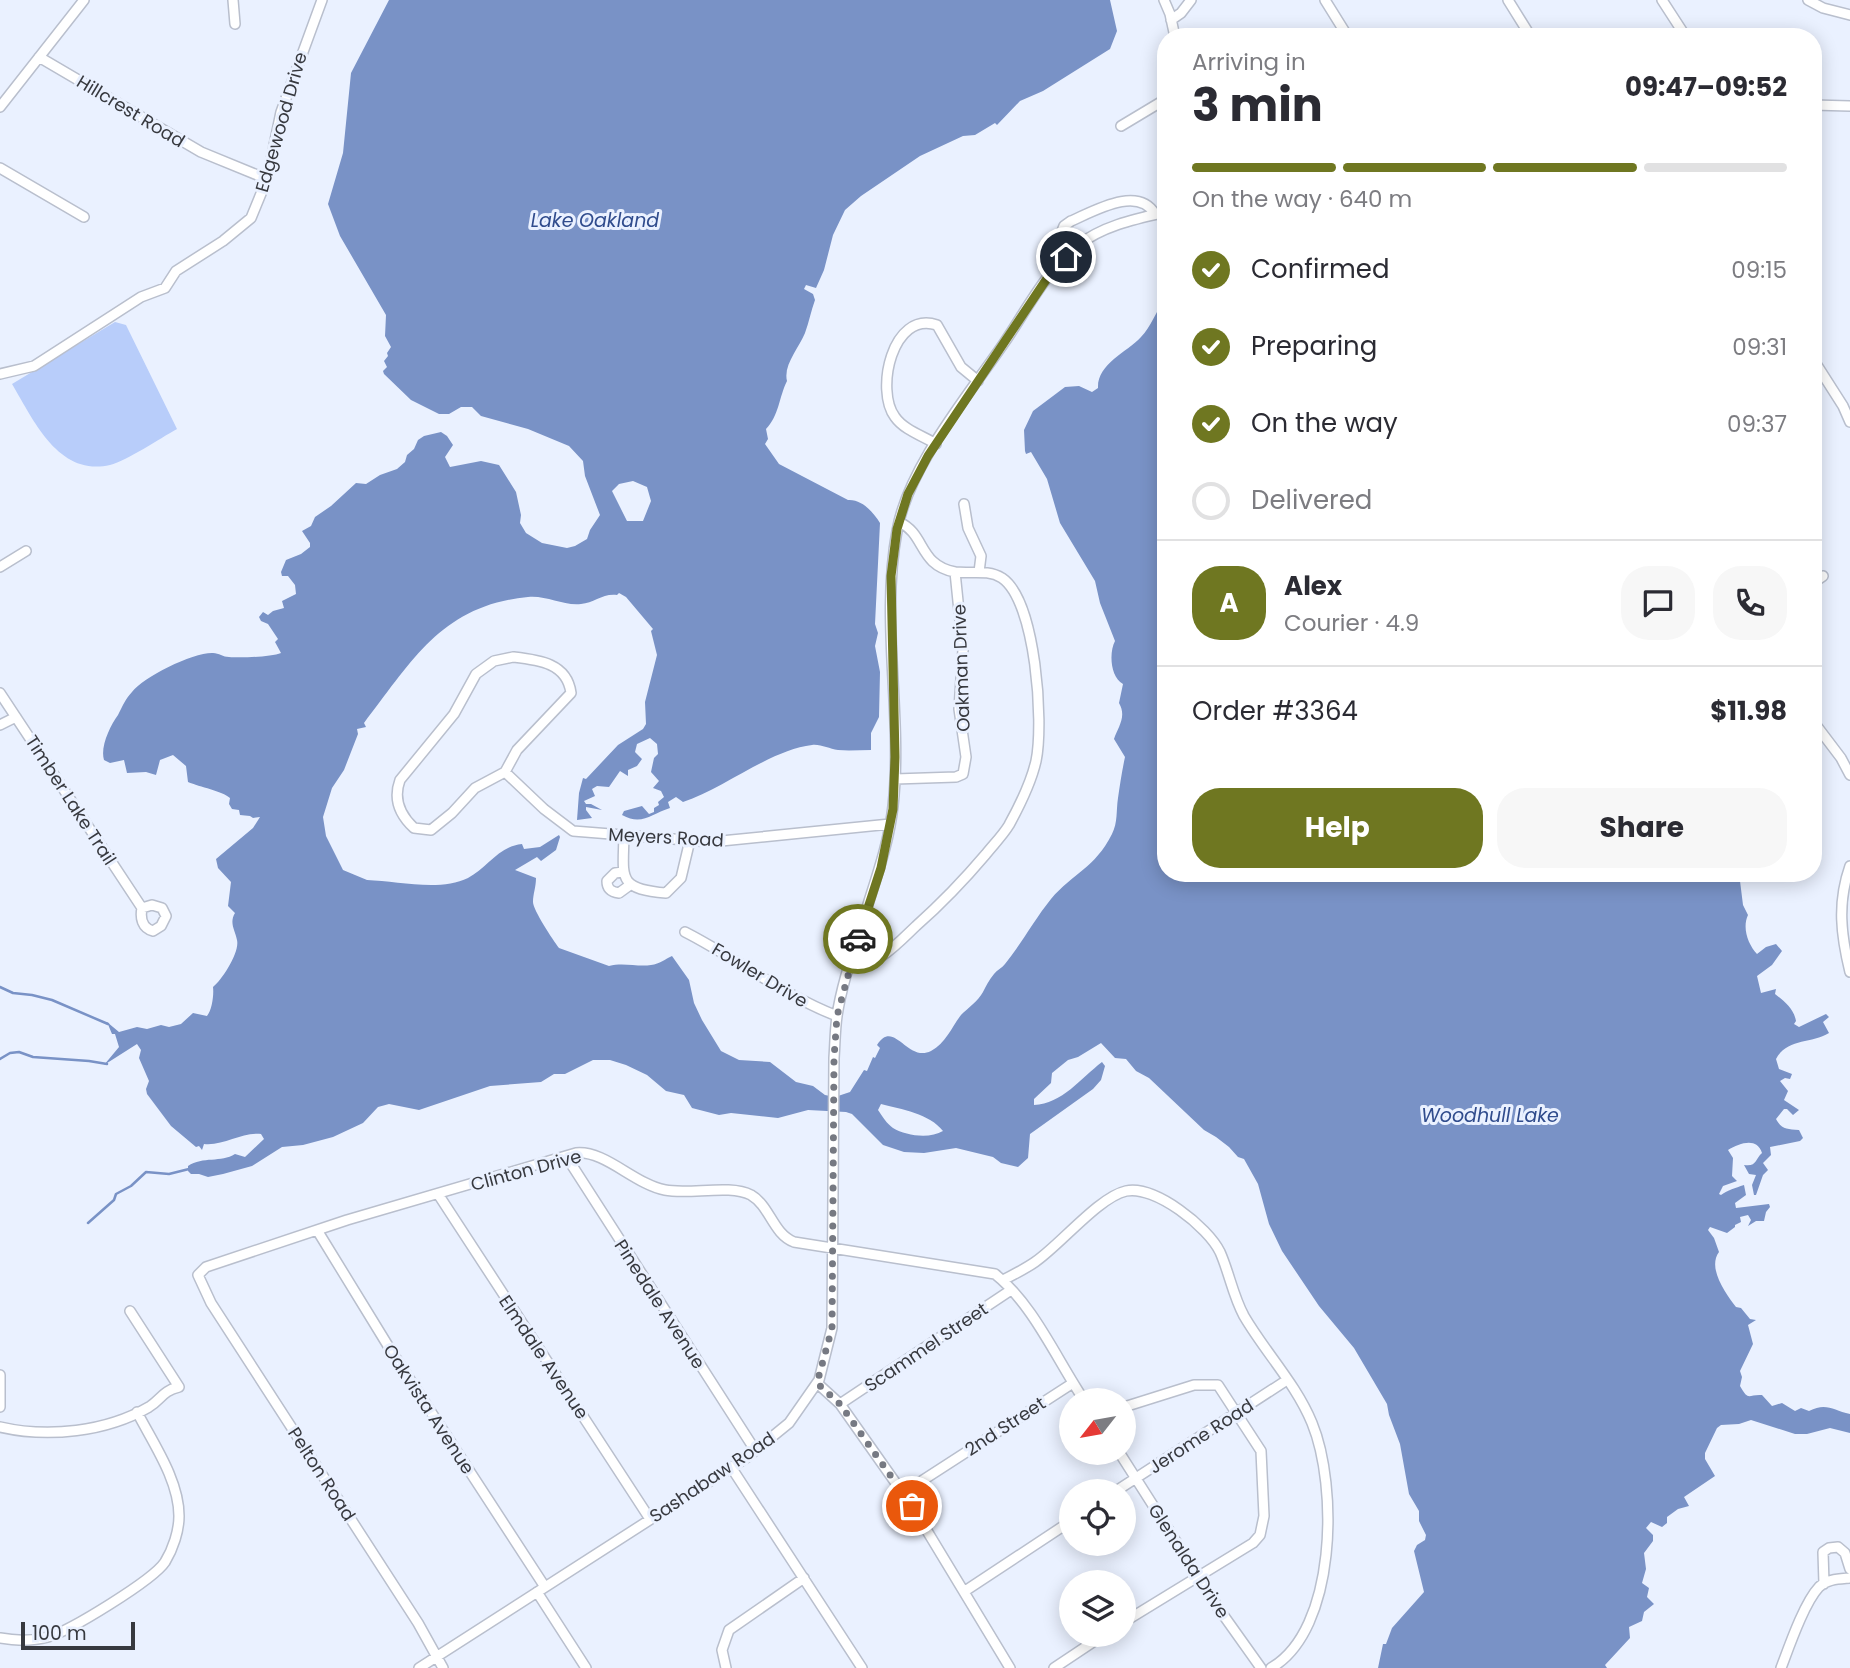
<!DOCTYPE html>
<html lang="en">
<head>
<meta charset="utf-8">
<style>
  body { margin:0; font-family:Poppins,sans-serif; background:#f7f7f7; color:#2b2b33; height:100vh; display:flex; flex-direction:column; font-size:26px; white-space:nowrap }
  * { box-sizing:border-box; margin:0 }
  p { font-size:23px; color:#7c7c81 }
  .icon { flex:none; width:38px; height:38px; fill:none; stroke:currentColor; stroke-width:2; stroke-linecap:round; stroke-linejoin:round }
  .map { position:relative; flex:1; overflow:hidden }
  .drawer { position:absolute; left:1157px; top:28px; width:665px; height:854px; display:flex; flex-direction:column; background:#fff; border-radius:28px; box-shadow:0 4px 18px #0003 }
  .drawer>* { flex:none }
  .needle { width:46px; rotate:239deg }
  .controls { position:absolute; left:1059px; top:1388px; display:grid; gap:14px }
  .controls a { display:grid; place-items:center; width:77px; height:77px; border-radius:50%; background:#fff; box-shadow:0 4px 18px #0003; font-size:35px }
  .scale { position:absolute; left:21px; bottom:18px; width:114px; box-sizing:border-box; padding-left:7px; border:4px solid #37393f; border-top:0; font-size:19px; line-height:24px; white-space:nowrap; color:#37393f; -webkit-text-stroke:5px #eaf1ff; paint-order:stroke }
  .pin { position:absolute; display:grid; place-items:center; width:60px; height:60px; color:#fff; margin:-30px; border:4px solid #fff; border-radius:50%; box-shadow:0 2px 7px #0007 }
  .courier { position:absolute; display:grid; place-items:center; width:70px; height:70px; margin:-35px; border:5px solid #6f7721; border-radius:50%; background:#fff; color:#222; box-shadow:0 2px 9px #0007 }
  .overview em { font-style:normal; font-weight:700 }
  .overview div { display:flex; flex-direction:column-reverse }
  .overview { display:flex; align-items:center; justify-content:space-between; height:119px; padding:0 35px }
  h1 { font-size:46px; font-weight:700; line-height:52px }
  .bar { display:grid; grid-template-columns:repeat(4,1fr); gap:10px 7px; align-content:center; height:84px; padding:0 35px }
  .bar i { height:9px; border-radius:5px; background:#e1e1e2 }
  .bar .current { background:#6f7721 }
  .bar p { grid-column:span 4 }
  .line { display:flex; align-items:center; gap:18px; padding:0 35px; border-top:2px solid #e1e1e2 }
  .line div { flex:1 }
  .round { display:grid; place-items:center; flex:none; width:74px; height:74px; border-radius:28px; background:#f7f7f7 }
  ol { padding:0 35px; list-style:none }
  li { display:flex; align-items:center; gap:21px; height:77px }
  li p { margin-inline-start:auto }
  li .icon { padding:7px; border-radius:50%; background:#6f7721; color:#fff; stroke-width:4 }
  li:last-child { color:#7c7c81 }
  li i { width:38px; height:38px; border:4px solid #e1e1e2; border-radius:50% }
  .cta { display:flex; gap:14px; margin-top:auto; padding:14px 35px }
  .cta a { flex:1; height:80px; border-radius:28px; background:#6f7721; color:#fff; font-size:28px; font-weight:700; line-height:80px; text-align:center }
  .cta a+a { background:#f7f7f7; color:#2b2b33 }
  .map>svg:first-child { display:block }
</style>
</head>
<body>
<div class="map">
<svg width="1850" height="1668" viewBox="0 0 1850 1668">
  <rect width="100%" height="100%" fill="#eaf1ff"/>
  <!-- green -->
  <path fill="#b8cdfa" d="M 115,322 L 126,325 L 177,429 C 159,439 128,460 110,465 C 58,477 33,419 12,384 Z"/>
  <!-- water -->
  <path fill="#7992c6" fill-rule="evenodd" d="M 389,0 L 1110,0 L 1117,31 L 1110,49 L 1043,91 L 1020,101 L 997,125 L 995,123 L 975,135 L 963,136 L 920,156 L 861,196 L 845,210 L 833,235 L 824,270 L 816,288 L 806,285 L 804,289 L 813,294 L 815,300 C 811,311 809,322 805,333 C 799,348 783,365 787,381 C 779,397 779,416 766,429 L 768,439 L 765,444 L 779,464 L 848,500 C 862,499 873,512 880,523 L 875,624 L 878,633 L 875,646 L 880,672 L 879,717 L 871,733 L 871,750 C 860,750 849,751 838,750 C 829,749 821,744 812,745 C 770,750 723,789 683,802 L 676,797 L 668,802 L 670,808 C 651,814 642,826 622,815 L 624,811 L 642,806 L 649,814 L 654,812 L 654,808 L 659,805 L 658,802 L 664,797 L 661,791 L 653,788 L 659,781 L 651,772 L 654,758 L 658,754 L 657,744 L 650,738 L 637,744 L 635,752 L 642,759 L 637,766 L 628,770 L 628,776 L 620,771 L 609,787 L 597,786 L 592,789 L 595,796 L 584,801 L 586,804 L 591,804 L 602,810 L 586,807 L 586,810 L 592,818 L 577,820 L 579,793 L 583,778 L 586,779 L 618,745 L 643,729 L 646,724 L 645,702 L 657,655 L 651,631 L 653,629 L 626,597 L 619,593 L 617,595 C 603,593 594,603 581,604 C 563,606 546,595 528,597 C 442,605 412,661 364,723 L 366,727 L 357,729 L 358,734 L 344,770 L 332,788 L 323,817 L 326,836 L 343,870 L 367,880 C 397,881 440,892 468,878 C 487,868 499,846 522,844 L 524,849 L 540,847 L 559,835 L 560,837 L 556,850 L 541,861 L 537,857 L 515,870 L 536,878 C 536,887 533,894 533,902 C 533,910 553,940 559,948 L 609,966 C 623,962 637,967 651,965 C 660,964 665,959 672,956 L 689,980 L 694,1003 L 702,1020 L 721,1051 L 739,1060 L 770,1062 L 796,1082 L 813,1086 L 825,1095 L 835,1097 L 850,1092 L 864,1070 L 867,1071 L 873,1057 L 875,1058 L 880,1048 L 877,1045 C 894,1018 907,1063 931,1051 C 946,1043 951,1028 961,1015 C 968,1008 978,1001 983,992 C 986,986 989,980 994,974 C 997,970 1002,968 1005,964 C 1022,943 1034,920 1051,899 C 1073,873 1095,868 1112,834 C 1118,822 1116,811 1118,798 C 1120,784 1122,771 1125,757 L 1114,739 C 1118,727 1127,717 1119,703 L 1123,684 C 1110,677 1109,652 1115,641 L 1100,603 L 1095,581 L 1060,523 L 1047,479 L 1031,452 L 1026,454 L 1025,451 L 1024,430 L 1033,411 L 1065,387 L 1079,386 L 1092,392 L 1098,388 C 1097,364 1126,353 1141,337 C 1151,327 1156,311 1165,299 L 1166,873 L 1739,873 L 1743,905 L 1748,915 C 1742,928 1748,944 1757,954 L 1766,947 L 1776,944 L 1782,951 L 1772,965 L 1757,976 L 1761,993 L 1776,989 L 1775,994 C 1784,1001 1794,1009 1796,1021 L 1794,1024 L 1799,1027 L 1826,1014 L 1829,1017 L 1823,1022 L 1829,1033 C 1811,1044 1787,1038 1776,1059 L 1779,1069 L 1792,1074 L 1790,1079 L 1785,1078 L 1780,1081 L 1788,1091 L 1784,1100 L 1799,1110 L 1793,1115 L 1787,1109 L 1784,1109 L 1776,1119 C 1782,1130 1787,1129 1799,1130 L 1803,1138 L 1800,1141 L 1770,1147 L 1771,1155 L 1763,1163 L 1768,1170 L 1763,1175 L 1756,1195 L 1754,1195 L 1752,1185 L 1756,1175 L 1749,1174 L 1744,1165 C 1757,1167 1755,1159 1762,1153 C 1757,1137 1740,1143 1728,1150 L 1733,1158 L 1732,1176 L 1737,1181 L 1723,1186 L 1719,1194 L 1721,1195 C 1728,1190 1735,1188 1744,1185 L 1746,1195 L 1735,1203 L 1736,1208 L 1769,1204 L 1770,1207 L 1766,1212 L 1764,1221 L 1756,1221 L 1748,1226 L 1751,1220 L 1748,1215 L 1740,1217 L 1741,1222 L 1735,1225 L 1735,1227 L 1727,1233 L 1710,1227 L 1708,1230 L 1714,1238 L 1719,1252 C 1707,1268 1726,1294 1736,1307 L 1741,1308 L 1750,1319 L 1756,1320 L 1748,1325 L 1753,1344 L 1740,1371 L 1742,1377 L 1740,1386 C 1749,1402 1748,1394 1762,1395 L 1772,1406 L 1782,1403 L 1795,1411 L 1801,1408 L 1809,1411 C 1826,1402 1833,1410 1850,1414 L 1850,1433 L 1830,1428 L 1807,1434 L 1795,1434 L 1751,1420 L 1739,1424 L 1721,1425 L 1717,1428 L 1705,1453 L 1705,1459 L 1715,1476 L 1684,1497 L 1689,1506 L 1678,1509 L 1667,1517 L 1667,1523 L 1662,1527 L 1651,1522 L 1646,1528 L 1653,1535 L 1653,1541 L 1644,1553 L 1646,1569 L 1642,1583 L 1649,1588 L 1647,1597 L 1654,1604 L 1644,1612 L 1642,1621 L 1629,1627 L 1630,1638 L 1605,1665 L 1607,1668 L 1378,1668 L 1383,1644 L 1386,1644 L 1392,1628 L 1424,1592 L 1414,1551 L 1417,1545 L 1425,1540 L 1426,1535 L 1419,1521 L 1419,1511 L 1409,1494 L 1400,1444 L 1389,1415 L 1387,1404 L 1354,1348 L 1319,1306 L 1282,1251 L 1269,1224 L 1258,1184 L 1244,1159 L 1238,1157 L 1229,1147 L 1216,1137 L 1204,1130 L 1149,1078 L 1136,1071 L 1126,1059 L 1115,1058 L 1101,1043 L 1078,1057 L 1068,1060 L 1052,1073 L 1051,1083 L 1034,1099 L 1034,1105 C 1062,1104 1081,1078 1102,1062 L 1105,1066 L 1101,1080 L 1093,1089 L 1030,1134 L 1028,1158 L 1018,1167 L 1001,1163 L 993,1157 L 956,1148 L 924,1153 L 904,1152 L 883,1145 L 852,1114 L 846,1112 L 808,1110 L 778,1118 L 731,1113 L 719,1115 L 692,1108 L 684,1095 L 666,1091 L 647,1075 L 626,1065 L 610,1060 L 593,1060 L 565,1074 L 554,1074 L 541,1082 L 490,1086 L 419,1110 L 389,1104 L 378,1107 L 363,1123 L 333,1137 L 303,1145 L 282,1147 L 252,1166 L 223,1174 L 208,1177 L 199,1174 L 191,1174 L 188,1171 L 188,1166 C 203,1156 221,1163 235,1154 L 245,1157 L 264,1139 L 261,1134 C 242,1132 224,1146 204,1144 L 202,1150 L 199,1146 L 196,1147 L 171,1126 L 147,1094 L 146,1089 L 149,1081 L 139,1058 L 141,1050 L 137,1044 L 104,1065 L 119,1047 L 115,1034 L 112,1034 L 107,1022 L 119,1032 L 137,1027 L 147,1029 L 161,1025 L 169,1027 L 181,1024 L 193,1013 L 207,1016 C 212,1010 214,995 213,987 C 222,980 240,952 237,940 C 235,930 229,923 235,913 L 228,906 L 231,882 L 218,868 L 216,859 L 253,828 L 260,817 L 253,818 L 250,816 L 240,815 L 239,810 L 232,809 L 229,804 L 230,798 C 222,791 200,787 188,782 L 186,766 L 173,755 L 160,760 L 156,775 L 146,772 L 127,773 L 124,760 L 110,763 L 104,760 C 100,747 110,726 118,715 C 122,707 126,698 132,692 C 143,677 194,652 213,653 C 219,653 223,657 229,657 C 241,658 271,657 281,653 L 275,642 L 278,639 L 268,624 L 261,621 L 259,617 L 263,612 L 268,615 L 273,611 L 284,608 L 282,601 L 296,594 L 295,585 L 288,576 L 282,576 L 281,572 L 286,560 L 301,554 L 310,547 L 310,543 L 302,531 L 311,526 L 315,517 L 331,506 L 356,483 L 366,484 L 380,475 L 397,469 L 405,462 L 407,455 L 414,449 L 418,440 L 424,436 L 441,432 L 447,436 L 453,445 L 445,457 L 450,467 L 481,461 L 499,465 L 516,492 L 521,515 L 520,523 L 526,533 L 542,543 L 567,548 L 575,546 L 587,539 L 590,530 L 600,515 L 585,476 L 583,461 L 569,446 L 528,429 L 481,416 L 472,407 L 461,407 L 449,414 L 439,414 L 411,400 L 384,374 L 383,371 L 387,367 L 384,361 L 388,356 L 387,353 L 391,347 L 385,336 L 386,315 L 340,236 L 328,204 L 343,153 L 351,73 ZM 633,481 L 647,487 L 651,501 L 643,521 L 627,521 L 612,491 L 619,484 ZM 881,1104 C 901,1109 930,1114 943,1131 C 930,1139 906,1136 893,1128 C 887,1124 882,1116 878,1110 Z"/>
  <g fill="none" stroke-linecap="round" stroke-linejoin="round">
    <!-- stream -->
    <path stroke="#7992c6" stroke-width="2.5" d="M 0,987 L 13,993 L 32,995 L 52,1000 L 108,1024
      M 0,1059 L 10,1053 L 19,1052 L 33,1057 L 89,1061 L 107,1064
      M 88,1223 L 114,1200 L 116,1194 L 131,1186 L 146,1172 L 169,1174 L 189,1169"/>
    <!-- minor casing -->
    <g stroke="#b9bfcd" stroke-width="12">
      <path id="minor" d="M 233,0 L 235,24
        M 1164,0 L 1170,14 L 1175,37
        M 1325,0 L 1348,37
        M 1508,0 L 1531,37
        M 1662,0 L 1686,37
        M 1808,0 L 1823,8 L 1850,15
        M 1171,20 L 1181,13 L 1191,0
        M 39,57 L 201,152 L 267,179
        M 1813,105 L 1850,106
        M 0,107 L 84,0
        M 1121,126 L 1166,99
        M 0,168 L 84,217
        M 1067,256 L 1058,241 L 1064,226 L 1071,221 C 1094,211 1138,185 1155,214
        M 1813,359 L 1843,406 L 1850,422
        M 0,374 L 34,366 L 141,297 L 165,288 L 176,271 L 223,241 L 251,218 L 267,179 L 281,112 L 322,0
        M 936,444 C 923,436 904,430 895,417 C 875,391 892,310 937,325 L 961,367 L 978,381
        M 964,504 L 968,528 L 981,556 L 979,572
        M 0,567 L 26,551
        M 1813,583 L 1823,576
        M 513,657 C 539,660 567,663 571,693 L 517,750 L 505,772 L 475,788 L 452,813 L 431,830 L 414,828 C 400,815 393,799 400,780 L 454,714 L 476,674 L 494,661 Z
        M 0,693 L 142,908 C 140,918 142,928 153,931 L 161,926 L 166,916 L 162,908 L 152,905 L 142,908
        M 1813,721 L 1841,758 L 1850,775
        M 0,725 L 16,717
        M 505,772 L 544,809 L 573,831 L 711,842 L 890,824
        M 895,779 L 956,777 L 963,774 L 966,757 L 959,709 L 963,650 L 955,572 C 918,565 926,534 899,522
        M 624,835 C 623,878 617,889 666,893 L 681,878 L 690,840
        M 1850,866 C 1837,903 1841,935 1850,972
        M 623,872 L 615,873 L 607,881 C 607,889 611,892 619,893 L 630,885
        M 685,932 C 736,958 783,995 837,1016
        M 850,966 C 876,968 898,943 916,926 C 942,903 964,880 986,854 C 994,844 1003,835 1009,825 C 1020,805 1031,783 1036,761 C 1044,723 1036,601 1002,578 C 988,569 971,574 955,572
        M 566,1156 L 755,1450
        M 438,1194 L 650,1519
        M 317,1230 L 390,1349 L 545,1587
        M 1003,1280 C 1013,1275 1025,1269 1035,1262 C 1060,1245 1099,1197 1126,1191 C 1155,1185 1208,1227 1220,1252 C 1229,1272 1233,1296 1244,1316 C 1265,1352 1296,1384 1312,1423 C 1338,1486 1337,1630 1271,1668
        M 0,1375 L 0,1407
        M 817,1383 L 840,1404 L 912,1506 L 1010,1668
        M 840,1404 L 1011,1290
        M 1124,1407 L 1194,1385 L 1218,1385 L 1261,1451 L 1264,1516 L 1260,1535 L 1253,1543 L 1124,1622
        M 0,1427 C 48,1438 106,1432 149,1407 C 162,1399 162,1391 179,1387 L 130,1311
        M 1119,1452 L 1219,1609 L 1261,1668
        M 731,1467 L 862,1668
        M 1116,1491 L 1287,1380
        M 903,1493 L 1073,1383
        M 1824,1584 L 1823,1552 L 1829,1548 L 1838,1547 L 1845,1553 L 1850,1569
        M 965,1591 L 1071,1521
        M 537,1592 L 586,1668
        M 0,1638 C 16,1641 33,1641 48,1637 C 70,1631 153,1580 165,1562 C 173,1549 179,1531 179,1516 C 179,1480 153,1443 137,1412
        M 419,1668 L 746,1458 L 789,1423 L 819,1380 L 832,1328 L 834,1058 C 835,1044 835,1030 837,1016 C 842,982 855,947 865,914 C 876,878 889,843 893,806 C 903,715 880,622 897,531 C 908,467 968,396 1004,343 C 1026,311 1046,271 1077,246 C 1102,226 1135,219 1166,212
        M 443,1668 L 418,1623 L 211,1303 L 198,1275 L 206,1267 L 347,1220 L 576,1153 C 605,1150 634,1184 665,1190 C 689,1195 730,1184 751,1195 C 770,1206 773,1234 794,1242 L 995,1274 C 1033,1304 1057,1360 1084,1400
        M 726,1668 L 722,1650 L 729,1630 L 804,1578
        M 1054,1668 L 1105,1634
        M 1781,1668 C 1789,1647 1804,1603 1819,1587 C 1827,1579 1839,1579 1850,1578"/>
    </g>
    <!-- minor -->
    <use href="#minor" stroke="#fff" stroke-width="9"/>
  </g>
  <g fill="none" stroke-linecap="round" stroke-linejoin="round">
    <!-- done -->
    <path stroke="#767982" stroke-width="7" stroke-dasharray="0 12.6" d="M 858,939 L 837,1016 L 834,1058 L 832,1328 L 817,1383 L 840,1404 L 912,1506"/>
    <!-- route -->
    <path stroke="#6f7721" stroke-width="9" d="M 858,939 L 881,868 L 893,809 L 895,757 L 891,576 L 897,529 L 908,494 L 928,456 L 1048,277 L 1066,257"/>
  </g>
  <g text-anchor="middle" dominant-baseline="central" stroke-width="6" stroke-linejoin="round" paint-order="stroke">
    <!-- street labels -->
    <g font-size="18" fill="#37393f" stroke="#eaf1ff">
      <text transform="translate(131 111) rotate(31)">Hillcrest Road</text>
      <text transform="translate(281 122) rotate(-74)">Edgewood Drive</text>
      <text transform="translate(961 668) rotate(-92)">Oakman Drive</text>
      <text transform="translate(71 800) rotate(57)">Timber Lake Trail</text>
      <text transform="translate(666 837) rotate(3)">Meyers Road</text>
      <text transform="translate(760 975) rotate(31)">Fowler Drive</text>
      <text transform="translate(526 1170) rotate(-15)">Clinton Drive</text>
      <text transform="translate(660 1304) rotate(57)">Pinedale Avenue</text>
      <text transform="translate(926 1347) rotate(-34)">Scammel Street</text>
      <text transform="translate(544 1357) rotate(56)">Elmdale Avenue</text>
      <text transform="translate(429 1409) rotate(57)">Oakvista Avenue</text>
      <text transform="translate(1005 1426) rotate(-33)">2nd Street</text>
      <text transform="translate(1201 1436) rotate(-33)">Jerome Road</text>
      <text transform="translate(322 1474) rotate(57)">Pelton Road</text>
      <text transform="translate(712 1477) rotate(-34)">Sashabaw Road</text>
      <text transform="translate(1189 1561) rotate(57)">Glenalda Drive</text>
    </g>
    <!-- water labels -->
    <g font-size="19" font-style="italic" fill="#304c8d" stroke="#eaf1ff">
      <text x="595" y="220">Lake Oakland</text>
      <text x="1490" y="1115">Woodhull Lake</text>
    </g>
  </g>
</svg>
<div class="controls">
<a><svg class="needle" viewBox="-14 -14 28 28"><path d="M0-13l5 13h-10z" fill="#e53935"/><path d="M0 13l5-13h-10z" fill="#7c7c81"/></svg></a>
<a><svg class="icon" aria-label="locate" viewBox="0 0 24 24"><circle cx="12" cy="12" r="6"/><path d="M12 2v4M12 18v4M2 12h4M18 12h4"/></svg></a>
<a><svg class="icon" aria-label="layers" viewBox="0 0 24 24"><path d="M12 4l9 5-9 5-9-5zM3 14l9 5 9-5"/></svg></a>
</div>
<div class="scale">100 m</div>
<div class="pin" style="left:912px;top:1506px;background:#ea580c"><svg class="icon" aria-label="bag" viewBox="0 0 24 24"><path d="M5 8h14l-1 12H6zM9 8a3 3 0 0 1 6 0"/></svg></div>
<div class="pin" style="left:1066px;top:257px;background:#1f2937"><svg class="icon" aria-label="home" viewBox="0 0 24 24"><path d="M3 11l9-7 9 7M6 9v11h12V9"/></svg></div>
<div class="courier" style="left:858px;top:939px"><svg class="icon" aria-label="car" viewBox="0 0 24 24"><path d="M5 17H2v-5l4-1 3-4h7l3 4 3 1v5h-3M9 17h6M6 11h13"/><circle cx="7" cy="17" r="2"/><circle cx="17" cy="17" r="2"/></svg></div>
<section class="drawer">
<div class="overview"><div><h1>3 min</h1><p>Arriving in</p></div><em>09:47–09:52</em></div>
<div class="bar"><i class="current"></i><i class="current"></i><i class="current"></i><i></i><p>On the way · 640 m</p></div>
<ol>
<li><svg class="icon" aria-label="check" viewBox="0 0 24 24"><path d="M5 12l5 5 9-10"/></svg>Confirmed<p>09:15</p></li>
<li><svg class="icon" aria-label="check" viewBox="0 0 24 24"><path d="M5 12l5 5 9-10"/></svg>Preparing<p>09:31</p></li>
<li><svg class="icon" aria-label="check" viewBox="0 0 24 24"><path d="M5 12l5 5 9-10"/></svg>On the way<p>09:37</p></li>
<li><i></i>Delivered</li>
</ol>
<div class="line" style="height:126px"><b class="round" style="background:#6f7721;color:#fff">A</b><div><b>Alex</b><p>Courier · 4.9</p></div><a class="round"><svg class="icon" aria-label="chat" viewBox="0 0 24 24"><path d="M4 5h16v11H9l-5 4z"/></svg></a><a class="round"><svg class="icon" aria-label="phone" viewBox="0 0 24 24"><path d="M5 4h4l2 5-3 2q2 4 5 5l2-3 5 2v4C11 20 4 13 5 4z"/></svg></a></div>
<div class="line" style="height:91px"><div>Order #3364</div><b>$11.98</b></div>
<div class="cta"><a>Help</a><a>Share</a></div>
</section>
</div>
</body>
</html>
